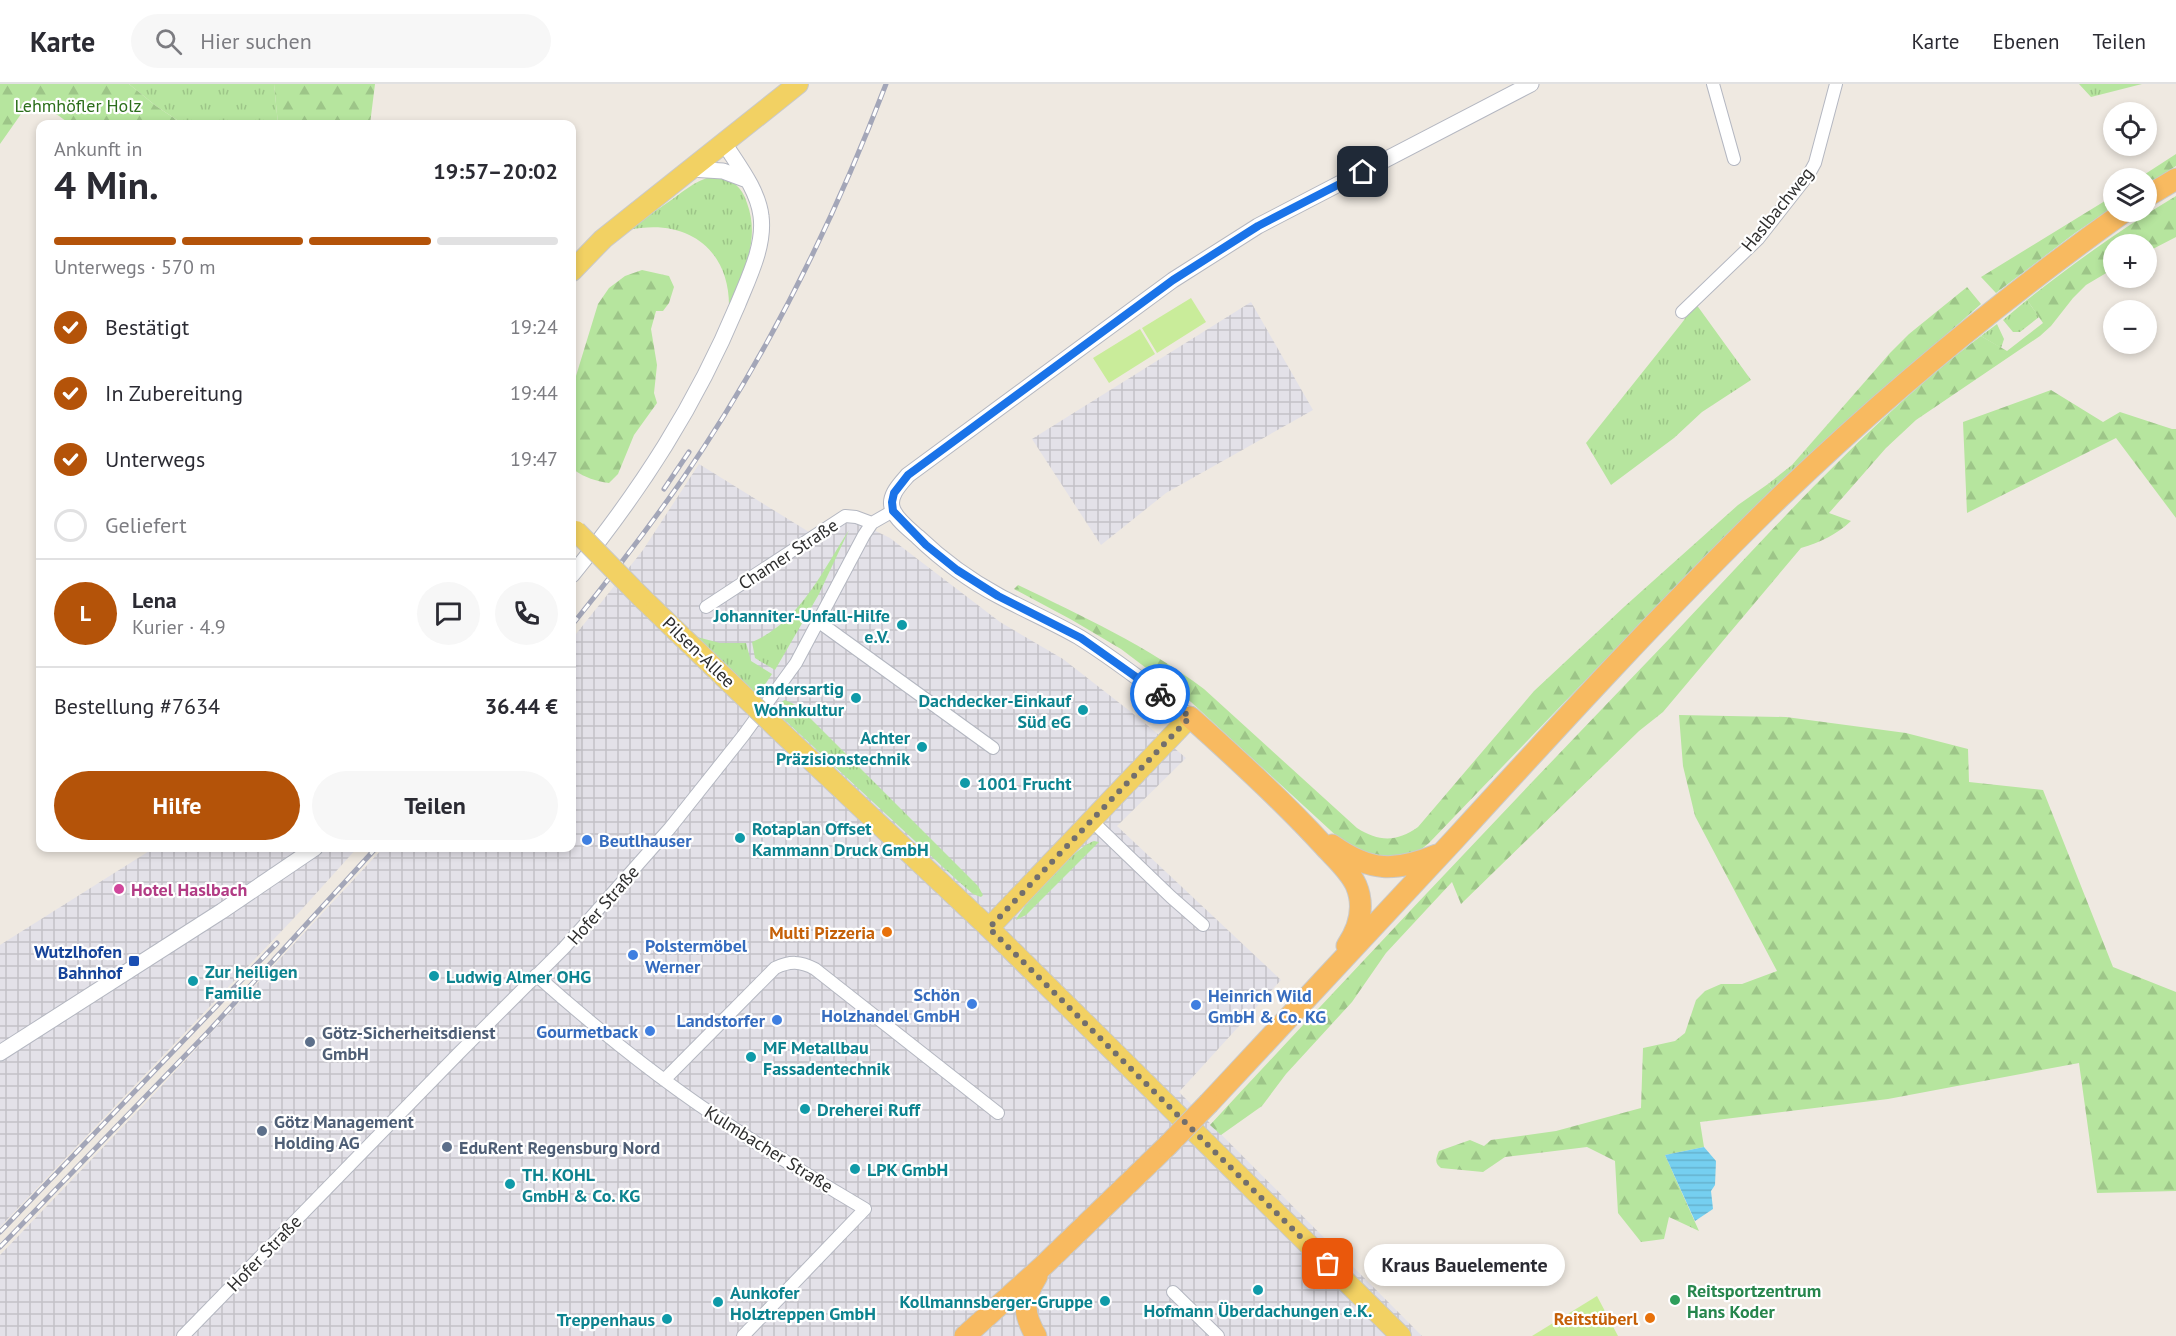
<!DOCTYPE html>
<html lang="de">
<head>
<meta charset="utf-8">
<style>
  body { margin:0; font-family:"PT Sans",sans-serif; background:#f7f7f7; color:#2b2b33; height:100vh; display:flex; flex-direction:column; font-size:22px; white-space:nowrap }
  * { box-sizing:border-box; margin:0 }
  p { font-size:20px; color:#7c7c81 }
  .icon { flex:none; width:33px; height:33px; fill:none; stroke:currentColor; stroke-width:2; stroke-linecap:round; stroke-linejoin:round }
  .map { position:relative; flex:1; overflow:hidden }
  .sheet { position:absolute; left:36px; top:36px; width:540px; height:732px; display:flex; flex-direction:column; background:#fff; border-radius:12px; box-shadow:0 3px 9px #0003 }
  .sheet>* { flex:none }
  .buttons { position:absolute; left:2103px; top:18px; display:grid; gap:12px }
  .buttons a { display:grid; place-items:center; width:54px; height:54px; border-radius:50%; background:#fff; box-shadow:0 3px 9px #0003; font-size:30px }
  .pin { position:absolute; display:grid; place-items:center; width:51px; height:51px; color:#fff; margin:-26px; border-radius:12px; box-shadow:0 3px 9px #0006 }
  .courier { position:absolute; display:grid; place-items:center; width:60px; height:60px; margin:-30px; border:4px solid #1a73e8; border-radius:50%; background:#fff; color:#222; box-shadow:0 2px 8px #0007 }
  .bubble { position:absolute; height:42px; border-radius:21px; background:#fff; box-shadow:0 3px 9px #0003; font-size:20px; font-weight:700; line-height:42px; text-align:center }
  .overview em { font-style:normal; font-weight:700 }
  .overview div { display:flex; flex-direction:column-reverse }
  .overview { display:flex; align-items:center; justify-content:space-between; height:102px; padding:0 18px }
  h1 { font-size:39px; font-weight:700; line-height:45px }
  .bar { display:grid; grid-template-columns:repeat(4,1fr); gap:9px 6px; align-content:center; height:72px; padding:0 18px }
  .bar i { height:8px; border-radius:4px; background:#e1e1e2 }
  .bar .selected { background:#b45309 }
  .bar p { grid-column:span 4 }
  .line { display:flex; align-items:center; gap:15px; padding:0 18px; border-top:2px solid #e1e1e2 }
  .line div { flex:1 }
  .round { display:grid; place-items:center; flex:none; width:63px; height:63px; border-radius:32px; background:#f7f7f7 }
  ol { padding:0 18px; list-style:none }
  li { display:flex; align-items:center; gap:18px; height:66px }
  li p { margin-inline-start:auto }
  li .icon { padding:6px; border-radius:50%; background:#b45309; color:#fff; stroke-width:4 }
  li:last-child { color:#7c7c81 }
  li i { width:33px; height:33px; border:3px solid #e1e1e2; border-radius:50% }
  .primary-button { display:flex; gap:12px; margin-top:auto; padding:12px 18px }
  .primary-button a { flex:1; height:69px; border-radius:36px; background:#b45309; color:#fff; font-size:24px; font-weight:700; line-height:69px; text-align:center }
  .primary-button a+a { background:#f7f7f7; color:#2b2b33 }
  header { display:flex; align-items:center; gap:36px; box-sizing:border-box; height:84px; padding:0 30px; background:#fff; border-bottom:2px solid #e1e1e2 }
  header strong { font-size:28px }
  nav { display:flex; gap:33px; margin-inline-start:auto; font-size:21px }
  .search { width:420px; height:54px; background:#f7f7f7; display:flex; align-items:center; gap:15px; box-sizing:border-box; padding:0 21px; border-radius:33px; color:#7c7c81; font-size:22px }
  .map>svg:first-child { display:block }
</style>
</head>
<body>
<header>
<strong>Karte</strong>
<div class="search"><svg class="icon" aria-label="search" viewBox="0 0 24 24"><circle cx="10" cy="10" r="6"/><path d="M15 15l6 6"/></svg>Hier suchen</div>
<nav><a>Karte</a><a>Ebenen</a><a>Teilen</a></nav>
</header>
<div class="map">
<svg width="2176" height="1252" viewBox="0 0 2176 1252">
  <defs>
    <pattern id="industrial-grid" width="8" height="8" patternUnits="userSpaceOnUse" patternTransform="scale(1.5)"><rect width="8" height="8" fill="#e3e1e8"/><path d="M0 4h8M4 0v8" fill="none" stroke="#c3c1c7"/></pattern>
    <pattern id="grass-tufts" width="24" height="20" patternUnits="userSpaceOnUse" patternTransform="scale(1.5)"><rect width="24" height="20" fill="#b6e59e"/><path d="M3 7l-1-3M5 7V3M7 7l1-3M15 17l-1-3M17 17v-4M19 17l1-3" fill="none" stroke="#9dc588"/></pattern>
    <pattern id="forest-firs" width="22" height="20" patternUnits="userSpaceOnUse" patternTransform="scale(1.5)"><rect width="22" height="20" fill="#b6e59e"/><path d="M5 1l3.5 6h-7zM16 11l3.5 6h-7z" fill="#9dc588"/></pattern>
    <pattern id="water-rules" width="6" height="5" patternUnits="userSpaceOnUse" patternTransform="scale(1.5)"><rect width="6" height="5" fill="#75cff0"/><path d="M0 2.5h6" fill="none" stroke="#66b2ce"/></pattern>
  </defs>
  <rect width="100%" height="100%" fill="#efe9e1"/>
  <!-- industrial -->
  <path fill="url(#industrial-grid)" d="M 1251,218 L 1313,326 L 1166,409 L 1101,461 L 1032,355 Z
    M 699,380 L 809,448 L 839,429 L 890,454 L 1000,538 L 1063,575 L 1140,635 L 1186,674 L 1117,742 L 1281,896 L 1179,1008 L 1422,1252 L 0,1252 L 0,1171 L 157,1007 L 383,764 L 572,764 L 572,555 L 643,466 Z
    M 154,764 L 357,764 L 294,834 L 0,1143 L 0,861 Z"/>
  <!-- grass -->
  <path fill="url(#grass-tufts)" d="M 129,0 L 274,0 L 278,40 L 183,40 L 156,22 Z
    M 2079,0 L 2142,0 L 2091,13 Z
    M 714,92 C 732,94 742,103 747,119 C 761,157 742,191 729,226 C 731,165 687,133 628,146 C 639,134 652,130 664,121 C 681,110 694,96 714,92 Z
    M 2027,216 L 2039,233 L 2020,248 L 2013,248 L 2003,236 Z
    M 1696,220 L 1751,296 L 1702,328 L 1674,354 L 1611,401 L 1586,359 L 1681,240 Z
    M 1997,240 L 2004,255 L 2001,264 L 1981,252 Z
    M 1806,365 L 1810,371 L 1773,407 L 1768,400 L 1792,381 Z
    M 849,446 L 819,510 L 775,586 L 755,574 L 752,558 C 799,539 823,486 849,446 Z
    M 697,553 L 720,559 L 746,559 L 751,577 L 772,590 L 758,611 Z
    M 785,616 L 798,622 L 978,802 L 983,811 L 981,813 L 973,810 L 958,797 L 775,627 L 783,617 Z
    M 1094,757 L 1099,758 L 1026,831 L 1016,836 C 1026,817 1075,763 1094,757 Z"/>
  <!-- forest -->
  <path fill="url(#forest-firs)" d="M 0,0 L 129,0 L 156,22 L 183,40 L 70,40 L 33,13 L 0,60 Z
    M 274,0 L 375,0 L 370,40 L 278,40 Z
    M 2176,70 L 2176,82 L 2147,101 L 2146,94 L 2139,94 Z
    M 2113,112 L 2113,123 L 2075,149 L 1996,209 L 1981,193 Z
    M 2176,112 L 2176,153 L 2147,168 L 2146,160 L 2114,160 L 2113,185 L 2086,201 L 2073,214 L 2051,242 L 2040,252 L 1916,336 L 1886,364 L 1829,429 L 1851,437 C 1836,451 1821,458 1801,464 L 1663,628 L 1639,647 L 1461,820 L 1452,798 L 1386,869 L 1352,918 L 1286,990 L 1262,1022 L 1221,1051 L 1210,1041 C 1362,877 1516,714 1671,553 C 1770,449 1866,339 1981,252 L 2007,267 L 2043,239 L 2027,216 C 2075,178 2124,143 2176,112 Z
    M 642,186 L 669,192 L 674,203 L 669,219 L 663,227 L 656,227 L 651,245 L 657,281 L 654,309 L 657,319 L 634,351 L 618,390 L 609,399 C 595,397 586,394 574,386 L 576,372 L 572,350 L 572,305 L 598,220 L 609,204 L 625,192 Z
    M 1967,203 L 1981,220 L 1810,371 L 1806,365 L 1890,269 L 1909,250 Z
    M 2051,306 L 2103,338 L 2120,328 L 2172,345 L 2176,345 L 2176,434 L 2116,354 L 1967,429 L 1963,338 Z
    M 1768,400 L 1773,407 L 1655,524 L 1429,759 L 1418,768 L 1381,776 L 1342,757 L 1191,618 L 1121,565 L 1072,536 L 1014,505 L 1018,501 C 1082,532 1147,562 1204,605 L 1357,744 C 1379,758 1397,758 1418,743 L 1534,607 L 1624,523 L 1738,421 Z
    M 1679,631 L 1786,633 L 1906,649 L 1968,665 L 1969,698 L 2043,706 L 2113,883 L 2176,908 L 2176,1107 L 2097,1109 L 2079,979 L 1888,1015 L 1700,1038 L 1704,1063 L 1665,1071 L 1699,1147 L 1669,1133 L 1664,1155 L 1641,1158 L 1618,1129 L 1615,1077 L 1587,1063 L 1505,1073 L 1483,1088 L 1441,1084 C 1434,1079 1436,1074 1439,1067 L 1470,1056 L 1484,1062 L 1491,1056 L 1556,1047 L 1641,1024 L 1643,964 L 1675,957 L 1685,949 L 1696,916 L 1705,907 L 1721,900 L 1742,900 L 1777,887 L 1695,732 L 1683,682 Z"/>
  <!-- pitch -->
  <path fill="#c9ec9a" d="M 1191,214 L 1206,238 L 1157,269 L 1142,244 Z
    M 1140,245 L 1155,270 L 1109,299 L 1093,274 Z
    M 1597,1212 L 1618,1252 L 1532,1252 Z"/>
  <!-- water -->
  <path fill="url(#water-rules)" d="M 1704,1063 L 1716,1077 L 1715,1101 L 1711,1107 L 1713,1125 L 1695,1137 L 1665,1071 Z"/>
  <g fill="none" stroke-linecap="round" stroke-linejoin="round">
    <!-- minor casing -->
    <g stroke="#b4b7c1" stroke-width="14">
      <path id="minor" d="M 1713,0 L 1734,75
        M 1682,228 L 1758,155 L 1809,90 L 1815,79 L 1836,0
        M 706,523 L 845,432 L 856,433 L 872,439
        M 819,538 L 993,664
        M 1092,737 L 1171,813 L 1203,841
        M 536,891 C 598,946 662,998 732,1043 C 775,1072 820,1098 865,1125 L 743,1252
        M 664,996 L 775,884 C 790,877 800,877 815,885 L 998,1029
        M 1173,1208 L 1218,1252
        M 183,1252 L 458,970 L 564,864 L 670,744 L 743,652 L 796,579 L 864,451 L 872,439 L 893,427"/>
    </g>
    <!-- tertiary casing -->
    <g stroke="#b4b7c1" stroke-width="17">
      <path id="tertiary" d="M 690,85 L 723,87 L 747,96
        M 572,491 C 641,406 696,321 738,220 C 749,193 765,161 761,132 C 758,106 738,81 724,59
        M 1190,633 C 1154,606 1118,577 1079,553 C 1053,538 1025,526 999,512 C 969,496 942,476 918,453 C 910,446 897,436 893,426 C 887,413 900,400 908,391 L 1173,196 L 1258,142 L 1531,0
        M 0,969 L 222,827 L 315,764"/>
    </g>
    <!-- primary casing -->
    <g stroke="#c9c9c9" stroke-width="22">
      <path id="primary" d="M 572,187 L 603,155 L 798,0
        M 641,513 L 729,598
        M 782,649 L 989,844 L 1401,1252
        M 989,844 L 1190,633"/>
    </g>
    <!-- trunk casing -->
    <g stroke="#c9c9c9" stroke-width="23">
      <path id="trunk" d="M 2146,113 L 2176,95
        M 1190,633 C 1236,674 1282,716 1324,762 C 1335,774 1349,786 1356,801 C 1365,822 1359,844 1347,862
        M 1332,761 C 1370,788 1395,788 1437,771
        M 1209,1019 C 1291,932 1373,844 1455,755 C 1560,640 1666,524 1778,415 C 1886,311 2002,215 2124,128
        M 965,1252 L 1043,1182 L 1167,1062
        M 1036,1252 C 1022,1228 1023,1215 1037,1192"/>
    </g>
    <!-- minor -->
    <use href="#minor" stroke="#fff" stroke-width="12"/>
    <!-- tertiary -->
    <use href="#tertiary" stroke="#fff" stroke-width="15"/>
    <!-- primary -->
    <use href="#primary" stroke="#f2d163" stroke-width="20"/>
    <!-- trunk -->
    <use href="#trunk" stroke="#f8ba60" stroke-width="21"/>
    <!-- rail casing -->
    <g stroke="#a3a6b8" stroke-width="5">
      <path id="rail" d="M 664,405 L 689,368
        M 572,541 C 610,494 647,446 682,396 C 766,274 833,139 886,0
        M 0,1148 L 277,859
        M 0,1163 L 207,949 L 376,764"/>
    </g>
    <!-- rail -->
    <use href="#rail" stroke="#fff" stroke-width="3" stroke-dasharray="9" stroke-linecap="butt"/>
    <!-- primary-bridge casing -->
    <g stroke="#c9c9c9" stroke-width="22" stroke-linecap="butt">
      <path id="primary-bridge" d="M 576,447 L 641,513
        M 729,598 L 782,649"/>
    </g>
    <!-- trunk-bridge casing -->
    <g stroke="#c9c9c9" stroke-width="23" stroke-linecap="butt">
      <path id="trunk-bridge" d="M 1167,1062 L 1209,1019"/>
    </g>
    <!-- primary-bridge -->
    <use href="#primary-bridge" stroke="#f2d163" stroke-width="20"/>
    <!-- trunk-bridge -->
    <use href="#trunk-bridge" stroke="#f8ba60" stroke-width="21"/>
  </g>
  <g fill="none" stroke-linecap="round" stroke-linejoin="round">
    <!-- done -->
    <path stroke="#726f6d" stroke-width="6" stroke-dasharray="0 10.8" d="M 1160,610 L 1190,633 L 989,844 L 1328,1180"/>
    <!-- route -->
    <path stroke="#1a73e8" stroke-width="8" d="M 1160,610 L 1081,554 L 998,512 L 957,486 L 926,461 L 893,427 L 892,418 L 894,409 L 908,391 L 1173,196 L 1258,142 L 1363,88"/>
  </g>
  <!-- markers -->
  <g fill="#0f9aa8" stroke="#fff" stroke-width="2">
    <circle cx="902" cy="541" r="6"/>
    <circle cx="856" cy="614" r="6"/>
    <circle cx="1083" cy="626" r="6"/>
    <circle cx="922" cy="663" r="6"/>
    <circle cx="965" cy="699" r="6"/>
    <circle cx="740" cy="754" r="6"/>
    <circle cx="434" cy="892" r="6"/>
    <circle cx="193" cy="897" r="6"/>
    <circle cx="751" cy="973" r="6"/>
    <circle cx="805" cy="1025" r="6"/>
    <circle cx="855" cy="1085" r="6"/>
    <circle cx="510" cy="1100" r="6"/>
    <circle cx="1258" cy="1206" r="6"/>
    <circle cx="1105" cy="1217" r="6"/>
    <circle cx="718" cy="1218" r="6"/>
    <circle cx="667" cy="1235" r="6"/>
  </g>
  <g fill="#3f7fe0" stroke="#fff" stroke-width="2">
    <circle cx="587" cy="756" r="6"/>
    <circle cx="633" cy="871" r="6"/>
    <circle cx="972" cy="920" r="6"/>
    <circle cx="1196" cy="921" r="6"/>
    <circle cx="777" cy="936" r="6"/>
    <circle cx="650" cy="947" r="6"/>
  </g>
  <circle fill="#d1479c" stroke="#fff" stroke-width="2" cx="119" cy="805" r="6"/>
  <g fill="#e8710a" stroke="#fff" stroke-width="2">
    <circle cx="887" cy="848" r="6"/>
    <circle cx="1650" cy="1234" r="6"/>
  </g>
  <rect fill="#1a4fb4" stroke="#fff" stroke-width="2" x="128" y="871" width="12" height="12" rx="3"/>
  <g fill="#5c6f8a" stroke="#fff" stroke-width="2">
    <circle cx="310" cy="958" r="6"/>
    <circle cx="262" cy="1047" r="6"/>
    <circle cx="447" cy="1063" r="6"/>
  </g>
  <circle fill="#2e9e5b" stroke="#fff" stroke-width="2" cx="1675" cy="1216" r="6"/>
  <g text-anchor="middle" dominant-baseline="central" stroke-width="4.5" stroke-linejoin="round" paint-order="stroke">
    <!-- park labels -->
    <g font-size="18" fill="#2c6e1b" stroke="#fff">
      <text x="78" y="21">Lehmhöfler Holz</text>
    </g>
    <!-- street labels -->
    <g font-size="18" fill="#2e2e2e" stroke="#fff">
      <text transform="translate(1777 125) rotate(-51)">Haslbachweg</text>
      <text transform="translate(788 470) rotate(-33)">Chamer Straße</text>
      <text transform="translate(699 568) rotate(44)">Pilsen-Allee</text>
      <text transform="translate(603 821) rotate(-49)">Hofer Straße</text>
      <text transform="translate(769 1065) rotate(32)">Kulmbacher Straße</text>
      <text transform="translate(264 1169) rotate(-46)">Hofer Straße</text>
    </g>
    <!-- culture labels -->
    <g font-size="18" font-weight="bold" fill="#0d838f" stroke="#fff" text-anchor="start">
      <text x="890" y="531" text-anchor="end">Johanniter-Unfall-Hilfe<tspan x="890" dy="21">e.V.</tspan></text>
      <text x="844" y="604" text-anchor="end">andersartig<tspan x="844" dy="21">Wohnkultur</tspan></text>
      <text x="1071" y="616" text-anchor="end">Dachdecker-Einkauf<tspan x="1071" dy="21">Süd eG</tspan></text>
      <text x="910" y="653" text-anchor="end">Achter<tspan x="910" dy="21">Präzisionstechnik</tspan></text>
      <text x="977" y="699">1001 Frucht</text>
      <text x="752" y="744">Rotaplan Offset<tspan x="752" dy="21">Kammann Druck GmbH</tspan></text>
      <text x="205" y="887">Zur heiligen<tspan x="205" dy="21">Familie</tspan></text>
      <text x="446" y="892">Ludwig Almer OHG</text>
      <text x="763" y="963">MF Metallbau<tspan x="763" dy="21">Fassadentechnik</tspan></text>
      <text x="817" y="1025">Dreherei Ruff</text>
      <text x="867" y="1085">LPK GmbH</text>
      <text x="522" y="1090">TH. KOHL<tspan x="522" dy="21">GmbH &amp; Co. KG</tspan></text>
      <text x="730" y="1208">Aunkofer<tspan x="730" dy="21">Holztreppen GmbH</tspan></text>
      <text x="1093" y="1217" text-anchor="end">Kollmannsberger-Gruppe</text>
      <text x="1258" y="1226" text-anchor="middle">Hofmann Überdachungen e.K.</text>
      <text x="655" y="1235" text-anchor="end">Treppenhaus</text>
    </g>
    <!-- shop labels -->
    <g font-size="18" font-weight="bold" fill="#366cbe" stroke="#fff" text-anchor="start">
      <text x="599" y="756">Beutlhauser</text>
      <text x="645" y="861">Polstermöbel<tspan x="645" dy="21">Werner</tspan></text>
      <text x="960" y="910" text-anchor="end">Schön<tspan x="960" dy="21">Holzhandel GmbH</tspan></text>
      <text x="1208" y="911">Heinrich Wild<tspan x="1208" dy="21">GmbH &amp; Co. KG</tspan></text>
      <text x="765" y="936" text-anchor="end">Landstorfer</text>
      <text x="638" y="947" text-anchor="end">Gourmetback</text>
    </g>
    <!-- hotel labels -->
    <g font-size="18" font-weight="bold" fill="#b23c85" stroke="#fff" text-anchor="start">
      <text x="131" y="805">Hotel Haslbach</text>
    </g>
    <!-- food labels -->
    <g font-size="18" font-weight="bold" fill="#c56008" stroke="#fff" text-anchor="end">
      <text x="875" y="848">Multi Pizzeria</text>
      <text x="1638" y="1234">Reitstüberl</text>
    </g>
    <!-- transit labels -->
    <g font-size="18" font-weight="bold" fill="#164399" stroke="#fff" text-anchor="end">
      <text x="122" y="867">Wutzlhofen<tspan x="122" dy="21">Bahnhof</tspan></text>
    </g>
    <!-- service labels -->
    <g font-size="18" font-weight="bold" fill="#4e5e75" stroke="#fff" text-anchor="start">
      <text x="322" y="948">Götz-Sicherheitsdienst<tspan x="322" dy="21">GmbH</tspan></text>
      <text x="274" y="1037">Götz Management<tspan x="274" dy="21">Holding AG</tspan></text>
      <text x="459" y="1063">EduRent Regensburg Nord</text>
    </g>
    <!-- leisure labels -->
    <g font-size="18" font-weight="bold" fill="#27864d" stroke="#fff" text-anchor="start">
      <text x="1687" y="1206">Reitsportzentrum<tspan x="1687" dy="21">Hans Koder</tspan></text>
    </g>
  </g>
</svg>
<div class="buttons">
<a><svg class="icon" aria-label="locate" viewBox="0 0 24 24"><circle cx="12" cy="12" r="6"/><path d="M12 2v4M12 18v4M2 12h4M18 12h4"/></svg></a>
<a><svg class="icon" aria-label="layers" viewBox="0 0 24 24"><path d="M12 4l9 5-9 5-9-5zM3 14l9 5 9-5"/></svg></a>
<a>+</a>
<a>−</a>
</div>
<div class="pin" style="left:1328px;top:1180px;background:#ea580c"><svg class="icon" aria-label="bag" viewBox="0 0 24 24"><path d="M5 8h14l-1 12H6zM9 8a3 3 0 0 1 6 0"/></svg></div>
<div class="pin" style="left:1363px;top:88px;background:#1f2937"><svg class="icon" aria-label="home" viewBox="0 0 24 24"><path d="M3 11l9-7 9 7M6 9v11h12V9"/></svg></div>
<div class="courier" style="left:1160px;top:610px"><svg class="icon" aria-label="bike" viewBox="0 0 24 24"><circle cx="6" cy="16" r="4"/><circle cx="18" cy="16" r="4"/><path d="M6 16l4-8h5l3 8M10 8l3 8H6M13 5h3"/></svg></div>
<div class="bubble" style="left:1364px;top:1160px;width:201px">Kraus Bauelemente</div>
<section class="sheet">
<div class="overview"><div><h1>4 Min.</h1><p>Ankunft in</p></div><em>19:57–20:02</em></div>
<div class="bar"><i class="selected"></i><i class="selected"></i><i class="selected"></i><i></i><p>Unterwegs · 570 m</p></div>
<ol>
<li><svg class="icon" aria-label="check" viewBox="0 0 24 24"><path d="M5 12l5 5 9-10"/></svg>Bestätigt<p>19:24</p></li>
<li><svg class="icon" aria-label="check" viewBox="0 0 24 24"><path d="M5 12l5 5 9-10"/></svg>In Zubereitung<p>19:44</p></li>
<li><svg class="icon" aria-label="check" viewBox="0 0 24 24"><path d="M5 12l5 5 9-10"/></svg>Unterwegs<p>19:47</p></li>
<li><i></i>Geliefert</li>
</ol>
<div class="line" style="height:108px"><b class="round" style="background:#b45309;color:#fff">L</b><div><b>Lena</b><p>Kurier · 4.9</p></div><a class="round"><svg class="icon" aria-label="chat" viewBox="0 0 24 24"><path d="M4 5h16v11H9l-5 4z"/></svg></a><a class="round"><svg class="icon" aria-label="phone" viewBox="0 0 24 24"><path d="M5 4h4l2 5-3 2q2 4 5 5l2-3 5 2v4C11 20 4 13 5 4z"/></svg></a></div>
<div class="line" style="height:78px"><div>Bestellung #7634</div><b>36.44 €</b></div>
<div class="primary-button"><a>Hilfe</a><a>Teilen</a></div>
</section>
</div>
</body>
</html>
